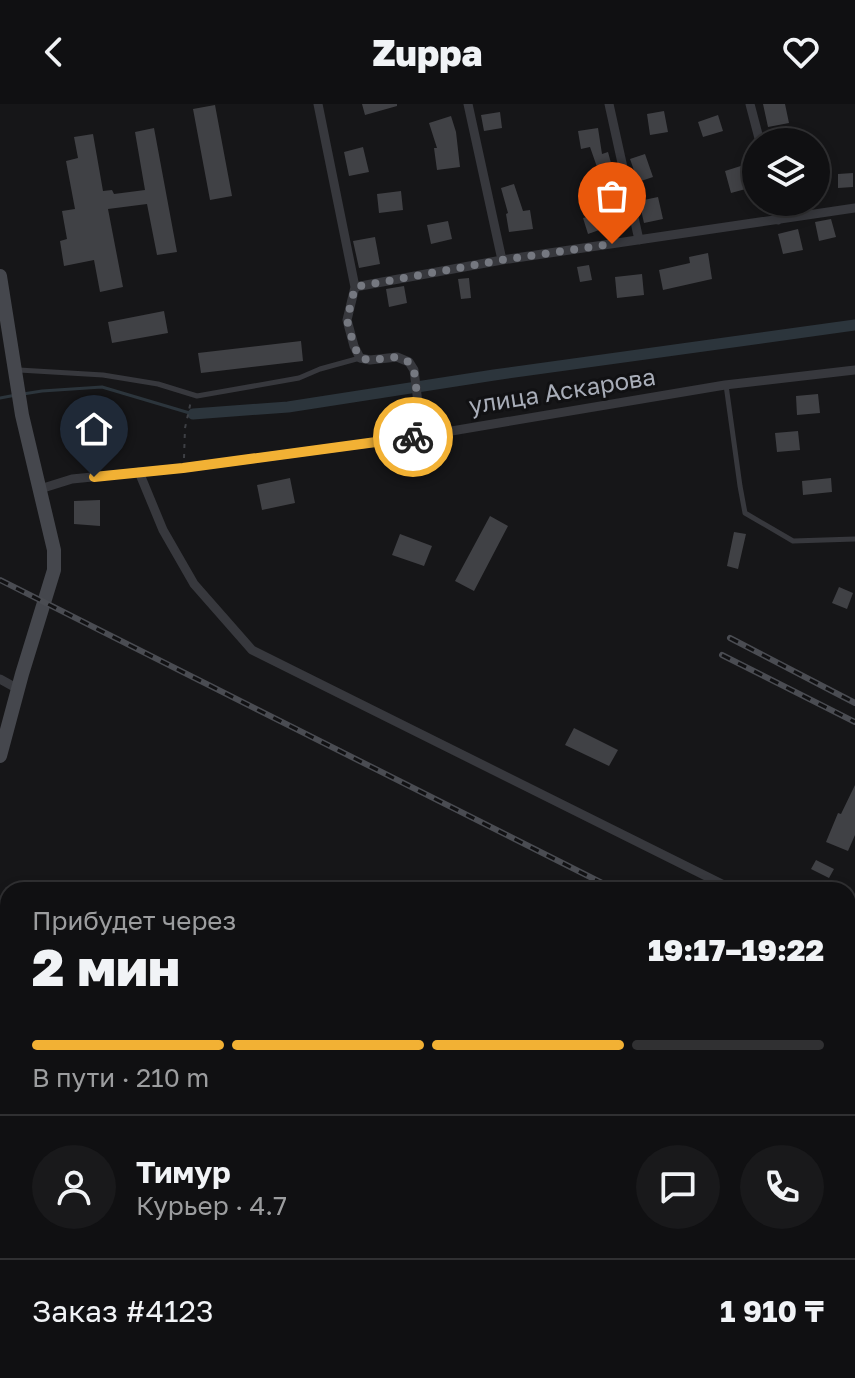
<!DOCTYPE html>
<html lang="ru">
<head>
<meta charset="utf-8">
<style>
  body { margin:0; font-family:"Golos Text",sans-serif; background:#19191b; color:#f1f3f6; height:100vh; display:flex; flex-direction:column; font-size:30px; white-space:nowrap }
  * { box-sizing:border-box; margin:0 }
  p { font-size:26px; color:#9c9d9f }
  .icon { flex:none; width:44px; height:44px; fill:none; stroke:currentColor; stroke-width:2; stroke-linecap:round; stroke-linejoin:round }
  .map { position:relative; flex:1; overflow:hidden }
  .drawer { position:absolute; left:0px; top:778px; width:856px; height:496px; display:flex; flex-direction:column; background:#101012; border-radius:24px 24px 0 0; box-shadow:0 4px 12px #0003,0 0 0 2px #303032 }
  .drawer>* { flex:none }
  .buttons { position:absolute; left:742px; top:24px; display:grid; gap:16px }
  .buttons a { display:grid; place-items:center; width:88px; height:88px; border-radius:50%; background:#101012; box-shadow:0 4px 12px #0003,0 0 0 2px #303032; font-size:40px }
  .pin { position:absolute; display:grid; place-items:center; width:68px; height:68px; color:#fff; margin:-82px -34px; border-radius:50% 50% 50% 0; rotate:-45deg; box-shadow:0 0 8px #0007 }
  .pin .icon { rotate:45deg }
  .courier { position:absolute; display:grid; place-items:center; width:80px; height:80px; margin:-40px; border:6px solid #f2b134; border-radius:50%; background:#fff; color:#222; box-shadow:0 2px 10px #0007 }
  .overview em { font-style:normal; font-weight:800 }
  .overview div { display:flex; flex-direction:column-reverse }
  .overview { display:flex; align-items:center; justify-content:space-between; height:136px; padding:0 32px }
  h1 { font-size:52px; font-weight:800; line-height:60px }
  .bar { display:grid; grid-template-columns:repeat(4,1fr); gap:12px 8px; align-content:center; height:96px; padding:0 32px }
  .bar i { height:10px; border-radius:6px; background:#303032 }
  .bar .active { background:#f2b134 }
  .bar p { grid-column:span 4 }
  .line { display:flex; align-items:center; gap:20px; padding:0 32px; border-top:2px solid #303032 }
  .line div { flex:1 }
  .round { display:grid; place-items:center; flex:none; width:84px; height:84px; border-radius:42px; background:#19191b }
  header { display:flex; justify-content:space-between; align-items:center; height:104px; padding:0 32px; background:#101012; font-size:36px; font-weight:800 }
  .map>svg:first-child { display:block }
</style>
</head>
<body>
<header><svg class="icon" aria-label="back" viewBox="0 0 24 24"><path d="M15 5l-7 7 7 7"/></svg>Zuppa<svg class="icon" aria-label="heart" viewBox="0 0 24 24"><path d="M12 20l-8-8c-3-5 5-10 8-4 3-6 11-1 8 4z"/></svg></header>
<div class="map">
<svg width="855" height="1274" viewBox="0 0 855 1274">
  <rect width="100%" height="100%" fill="#161618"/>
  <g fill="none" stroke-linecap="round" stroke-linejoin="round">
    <!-- stream -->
    <path stroke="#2c353c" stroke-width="3" d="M 23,290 L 42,287 L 102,283 L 193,310
      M 0,294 L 16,291
      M 0,1127 L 8,1131"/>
    <!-- canal -->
    <path stroke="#2c353c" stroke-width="11" d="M 193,310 L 288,303 L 494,271 L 855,221
      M 277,1270 L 287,1274"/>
  </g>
  <!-- building -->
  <path fill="#404145" d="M 362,0 L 397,0 L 397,2 L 365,11 Z
    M 763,0 L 785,0 L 789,19 L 768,23 Z
    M 215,1 L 232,92 L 210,96 L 193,5 Z
    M 664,7 L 668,28 L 650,31 L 647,10 Z
    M 500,8 L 502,24 L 484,27 L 481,11 Z
    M 718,11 L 723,27 L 703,33 L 698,18 Z
    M 451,12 L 456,28 L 460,63 L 437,66 L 434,44 L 437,44 L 429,19 Z
    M 154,24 L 177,148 L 157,151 L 147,100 L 108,105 L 123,183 L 100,188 L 94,156 L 64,162 L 60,137 L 67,135 L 62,107 L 75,105 L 66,57 L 78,54 L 74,33 L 93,30 L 103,87 L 112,86 L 114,90 L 145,86 L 135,28 Z
    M 598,24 L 602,50 L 608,48 L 611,59 L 597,63 L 590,43 L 581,45 L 578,27 Z
    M 363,43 L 369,68 L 349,72 L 344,48 Z
    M 645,50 L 653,73 L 638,78 L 630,55 Z
    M 747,60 L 753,83 L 731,89 L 725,67 Z
    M 853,69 L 853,83 L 838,84 L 838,70 Z
    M 514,80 L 523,107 L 530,106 L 533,125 L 509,128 L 506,110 L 508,109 L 501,84 Z
    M 401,87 L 403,106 L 379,109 L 377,90 Z
    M 658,93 L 663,115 L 644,119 L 639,97 Z
    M 597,110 L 602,125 L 588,130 L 583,114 Z
    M 831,115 L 836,133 L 819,137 L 815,118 Z
    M 448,117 L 452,135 L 431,140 L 427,121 Z
    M 798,125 L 803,146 L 783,150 L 778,130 Z
    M 375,133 L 380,160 L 359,164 L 353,137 Z
    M 708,149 L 712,175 L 663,186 L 659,166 L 690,159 L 689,153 Z
    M 589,161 L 592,176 L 580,178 L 577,163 Z
    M 642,170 L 644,191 L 617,194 L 615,173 Z
    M 469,174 L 471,194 L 461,195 L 458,175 Z
    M 404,182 L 407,199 L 389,203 L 386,185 Z
    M 164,207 L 168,229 L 112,239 L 108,218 Z
    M 301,237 L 303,257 L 201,269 L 198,249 Z
    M 818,290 L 820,309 L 797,311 L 796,292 Z
    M 798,327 L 800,346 L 777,348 L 775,329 Z
    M 290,374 L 295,399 L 262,406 L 257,381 Z
    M 831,374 L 832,388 L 803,391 L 802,377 Z
    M 100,396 L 100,422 L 74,420 L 74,397 Z
    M 490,412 L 508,422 L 474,487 L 455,477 Z
    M 734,428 L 746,430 L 738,465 L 727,462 Z
    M 400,430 L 432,442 L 424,462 L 392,451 Z
    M 839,483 L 853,489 L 847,505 L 832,499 Z
    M 574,624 L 618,646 L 609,662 L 565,641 Z
    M 855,681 L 855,731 L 848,747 L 826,738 L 838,709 L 841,710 Z
    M 816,756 L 834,765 L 829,774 L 811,765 Z
    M 0,1161 L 8,1166 L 8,1188 L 0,1183 Z"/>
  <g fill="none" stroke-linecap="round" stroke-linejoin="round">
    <!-- path -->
    <path stroke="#3d3f44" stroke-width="2" stroke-dasharray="4 6" stroke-linecap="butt" d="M 184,354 L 185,324 L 191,297"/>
    <!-- service -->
    <path stroke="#37383d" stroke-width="5" d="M 19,266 L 103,271 L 158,280 L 197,292 L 299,274 L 320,265 L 360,254
      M 726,281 L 740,382 L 745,409 L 793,437 L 855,435
      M 181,1266 L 186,1274"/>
    <!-- minor -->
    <path stroke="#37383d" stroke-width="9" d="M 318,0 L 355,183 L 502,156 L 855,104
      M 468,0 L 502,156
      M 609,0 L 639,136
      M 750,0 L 760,38
      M 774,98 L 778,116
      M 355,183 L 347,216 L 354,242 L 360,254 L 370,256 L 397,253 L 409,258 L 414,266 L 422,332
      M 139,368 L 163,426 L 194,480 L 252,546 L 734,786
      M 40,385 L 72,375 L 183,364 L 422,332 L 725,281 L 855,266
      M 0,575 L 18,585
      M 848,844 L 855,848
      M 0,1043 L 8,1051
      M 405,1266 L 415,1274"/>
    <!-- secondary -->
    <path stroke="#45474d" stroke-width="14" d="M 0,172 L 22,311 L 54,446 L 54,466 L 22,570 L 0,652
      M 360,1266 L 399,1274
      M 29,1274 L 176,1266"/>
    <!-- rail casing -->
    <g stroke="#4a4c52" stroke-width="6">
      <path id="rail" d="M 0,476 L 616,786
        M 730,534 L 855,599
        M 722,551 L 855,618
        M 848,902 L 855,906"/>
    </g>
    <!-- rail -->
    <use href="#rail" stroke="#111113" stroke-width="3" stroke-dasharray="9" stroke-linecap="butt"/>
  </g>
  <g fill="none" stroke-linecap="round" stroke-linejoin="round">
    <!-- done -->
    <path stroke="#757880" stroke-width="8" stroke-dasharray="0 14.4" d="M 413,333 L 422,332 L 414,266 L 409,258 L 397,253 L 370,256 L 360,254 L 354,242 L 347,216 L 355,183 L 502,156 L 612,140"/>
    <!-- route -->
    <path stroke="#f2b134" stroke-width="10" d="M 94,373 L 183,364 L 413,333"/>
  </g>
  <g text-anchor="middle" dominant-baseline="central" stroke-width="6" stroke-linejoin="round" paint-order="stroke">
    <!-- street labels -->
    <g font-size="24" fill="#a8adb8" stroke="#111113">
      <text transform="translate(562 286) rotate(-9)">улица Аскарова</text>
    </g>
  </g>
</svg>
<div class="buttons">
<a><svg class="icon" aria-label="layers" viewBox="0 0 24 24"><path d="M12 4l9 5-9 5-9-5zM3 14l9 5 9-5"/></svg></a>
</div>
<div class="pin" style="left:612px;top:140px;background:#ea580c"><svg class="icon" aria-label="bag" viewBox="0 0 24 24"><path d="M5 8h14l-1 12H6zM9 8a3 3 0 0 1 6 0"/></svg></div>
<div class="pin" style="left:94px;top:373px;background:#1f2937"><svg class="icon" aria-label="home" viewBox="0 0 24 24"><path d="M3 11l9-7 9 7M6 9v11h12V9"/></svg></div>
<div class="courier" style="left:413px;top:333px"><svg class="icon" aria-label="bike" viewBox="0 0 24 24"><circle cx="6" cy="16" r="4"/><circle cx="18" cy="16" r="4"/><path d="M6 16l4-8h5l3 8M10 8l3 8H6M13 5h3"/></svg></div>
<section class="drawer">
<div class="overview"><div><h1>2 мин</h1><p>Прибудет через</p></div><em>19:17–19:22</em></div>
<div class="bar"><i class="active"></i><i class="active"></i><i class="active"></i><i></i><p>В пути · 210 m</p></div>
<div class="line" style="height:144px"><a class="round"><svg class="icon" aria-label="person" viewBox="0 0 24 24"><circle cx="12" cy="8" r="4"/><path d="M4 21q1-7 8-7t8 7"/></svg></a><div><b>Тимур</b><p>Курьер · 4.7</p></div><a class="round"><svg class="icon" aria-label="chat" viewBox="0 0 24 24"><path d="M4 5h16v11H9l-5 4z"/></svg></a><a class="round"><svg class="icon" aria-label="phone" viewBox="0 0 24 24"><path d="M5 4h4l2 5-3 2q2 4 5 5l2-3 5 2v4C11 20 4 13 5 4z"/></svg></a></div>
<div class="line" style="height:104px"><div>Заказ #4123</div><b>1 910 ₸</b></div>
</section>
</div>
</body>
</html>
